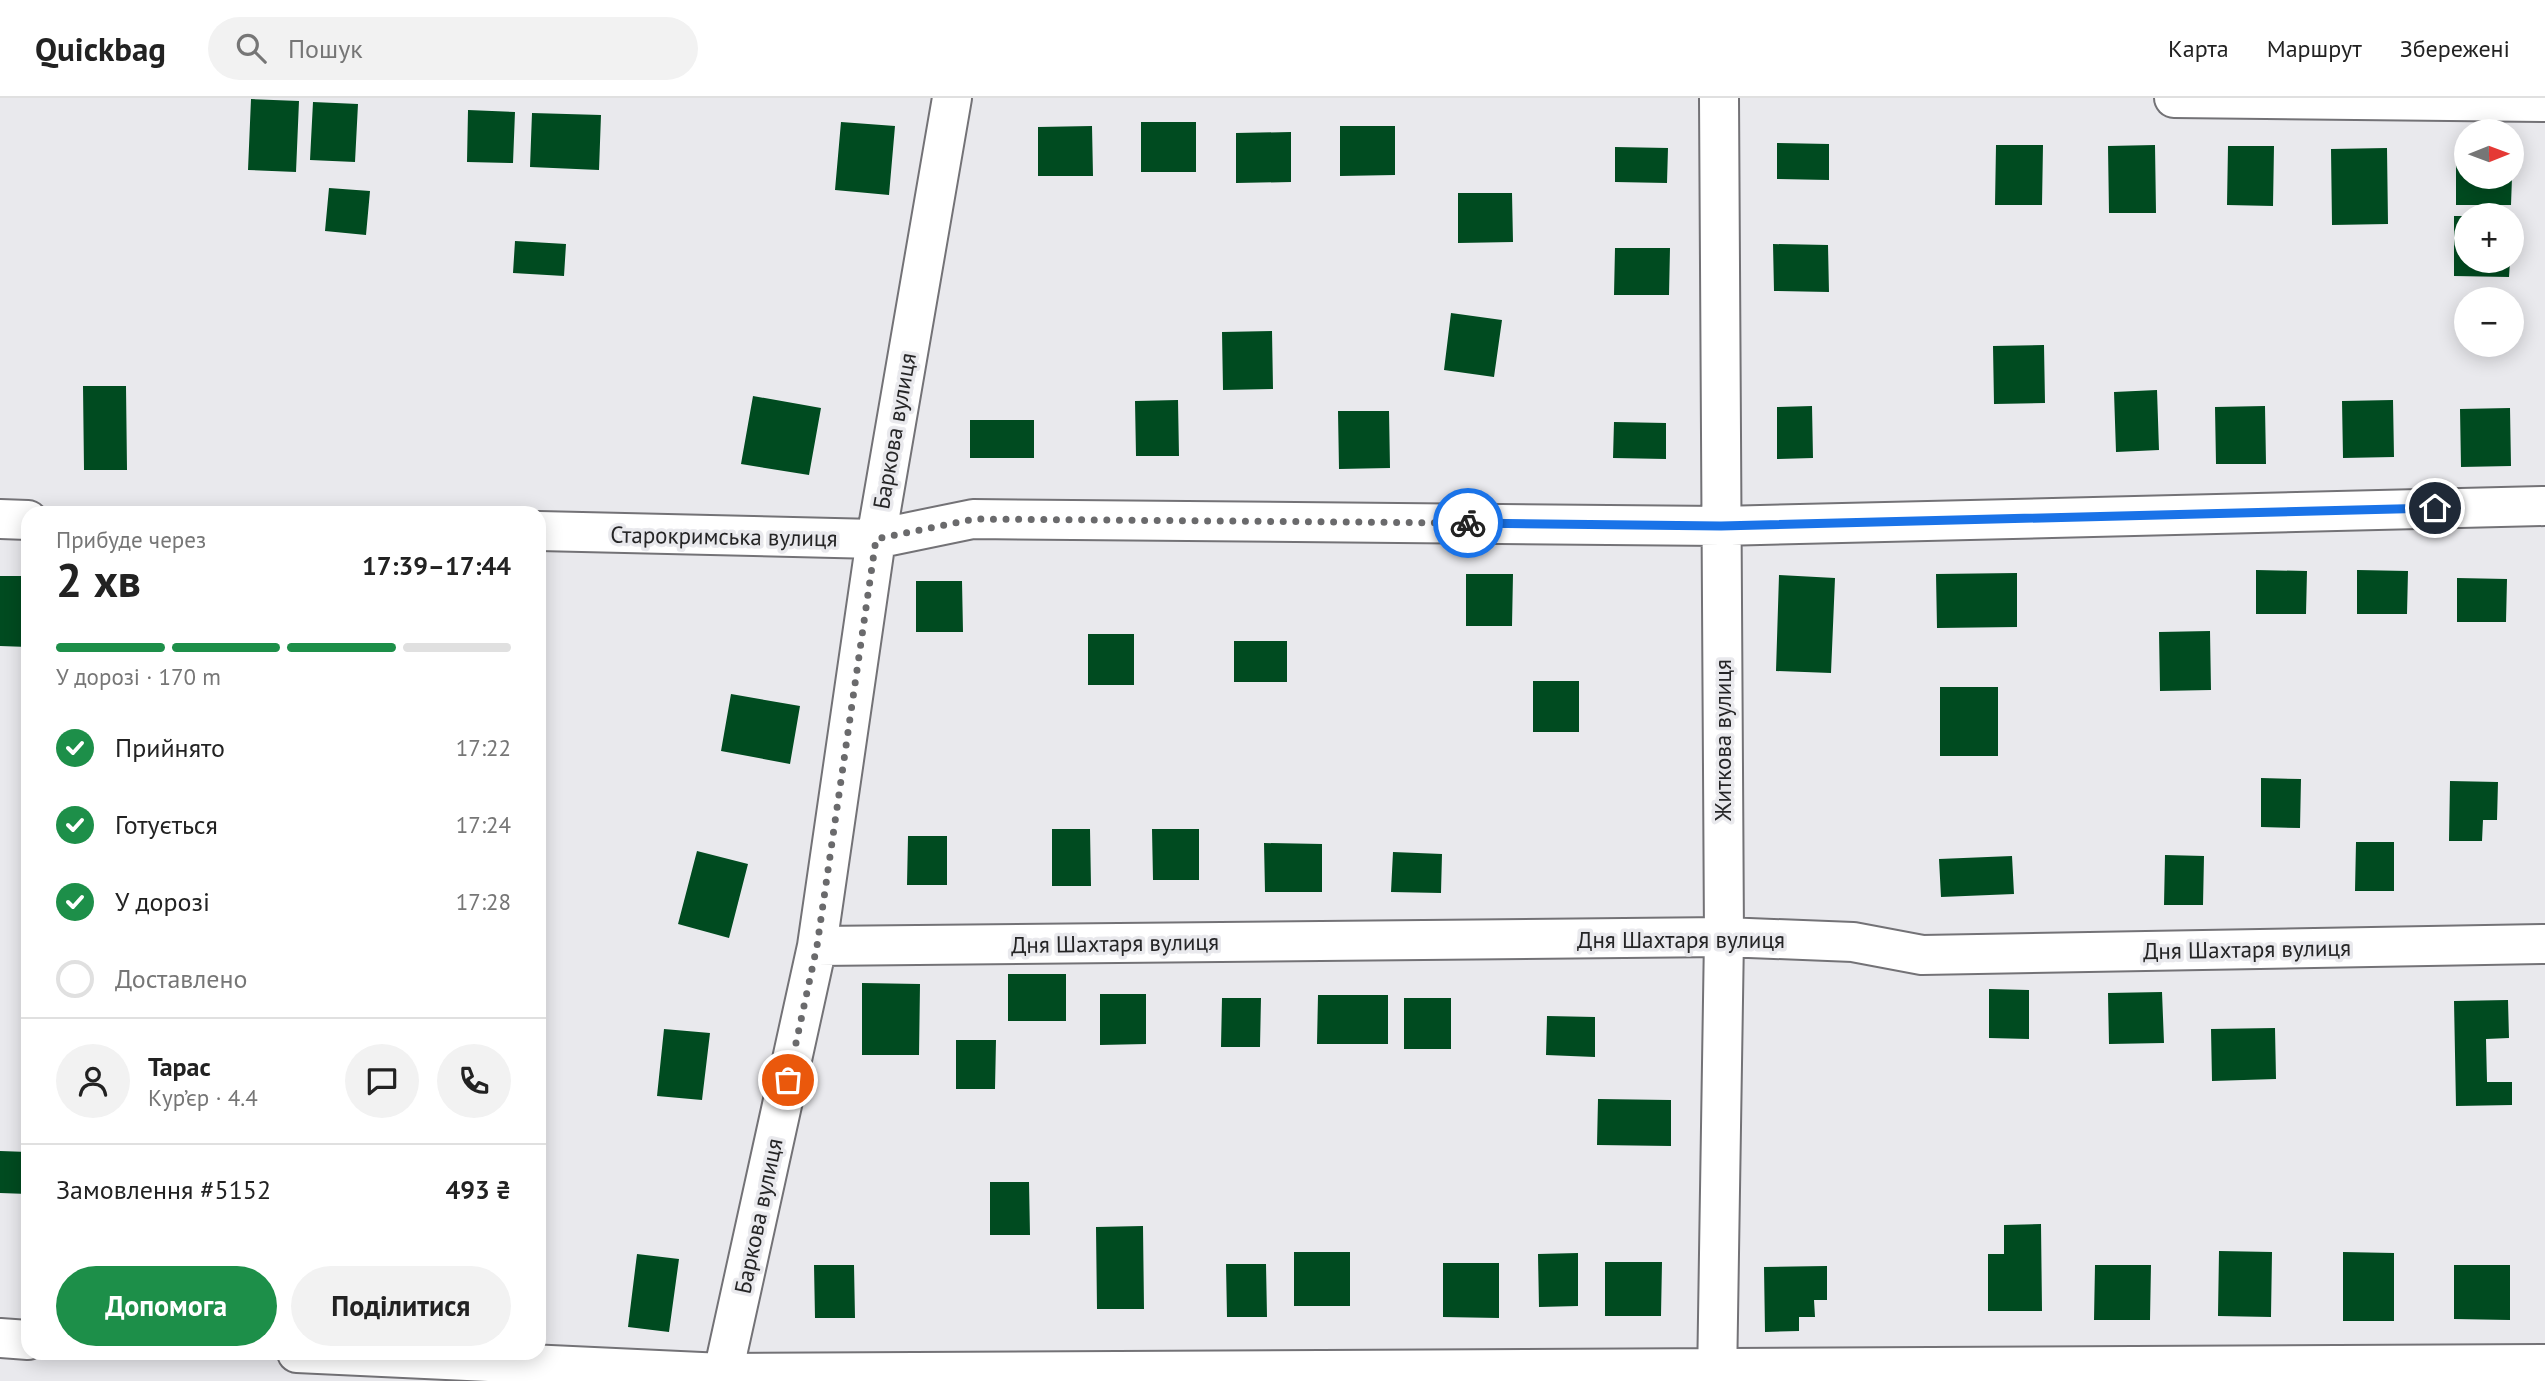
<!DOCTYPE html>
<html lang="uk">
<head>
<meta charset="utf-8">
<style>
  body { margin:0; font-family:"PT Sans",sans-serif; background:#f2f2f2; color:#222; height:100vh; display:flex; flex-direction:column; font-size:26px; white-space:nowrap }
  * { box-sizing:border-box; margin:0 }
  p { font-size:23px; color:#767676 }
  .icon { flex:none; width:38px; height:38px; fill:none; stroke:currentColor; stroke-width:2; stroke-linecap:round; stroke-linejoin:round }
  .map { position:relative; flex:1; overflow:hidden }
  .sheet { position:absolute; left:21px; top:408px; width:525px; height:854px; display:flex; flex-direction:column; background:#fff; border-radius:21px; box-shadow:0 4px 18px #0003 }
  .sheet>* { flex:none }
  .needle { width:46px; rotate:89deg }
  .tools { position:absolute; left:2454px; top:21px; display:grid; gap:14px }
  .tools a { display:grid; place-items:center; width:70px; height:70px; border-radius:50%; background:#fff; box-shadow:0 4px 18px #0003; font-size:35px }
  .pin { position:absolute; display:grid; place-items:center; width:60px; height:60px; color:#fff; margin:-30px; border:4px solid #fff; border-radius:50%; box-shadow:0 2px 7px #0007 }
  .courier { position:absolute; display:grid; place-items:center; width:70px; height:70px; margin:-35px; border:5px solid #1a73e8; border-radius:50%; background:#fff; color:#222; box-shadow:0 2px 9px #0007 }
  .headline em { font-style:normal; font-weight:700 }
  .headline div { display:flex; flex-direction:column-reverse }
  .headline { display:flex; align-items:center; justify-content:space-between; height:119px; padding:0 35px }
  h1 { font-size:46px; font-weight:700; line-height:52px }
  .bar { display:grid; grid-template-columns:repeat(4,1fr); gap:10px 7px; align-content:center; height:84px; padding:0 35px }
  .bar i { height:9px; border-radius:5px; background:#e0e0e0 }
  .bar .on { background:#1d8f49 }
  .bar p { grid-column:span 4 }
  .line { display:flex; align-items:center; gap:18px; padding:0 35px; border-top:2px solid #e0e0e0 }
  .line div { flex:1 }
  .round { display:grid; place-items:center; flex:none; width:74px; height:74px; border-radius:37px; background:#f2f2f2 }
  ol { padding:0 35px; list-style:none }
  li { display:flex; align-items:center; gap:21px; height:77px }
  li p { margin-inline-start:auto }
  li .icon { padding:7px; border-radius:50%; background:#1d8f49; color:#fff; stroke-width:4 }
  li:last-child { color:#767676 }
  li i { width:38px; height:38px; border:4px solid #e0e0e0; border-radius:50% }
  .cta { display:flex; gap:14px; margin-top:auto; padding:14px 35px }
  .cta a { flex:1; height:80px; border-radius:42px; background:#1d8f49; color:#fff; font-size:28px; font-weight:700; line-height:80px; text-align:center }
  .cta a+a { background:#f2f2f2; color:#222 }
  header { display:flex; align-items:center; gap:42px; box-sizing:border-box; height:98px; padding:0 35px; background:#fff; border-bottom:2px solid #e0e0e0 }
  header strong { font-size:33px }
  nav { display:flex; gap:38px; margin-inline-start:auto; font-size:24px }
  .search { width:490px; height:63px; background:#f2f2f2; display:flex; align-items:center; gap:18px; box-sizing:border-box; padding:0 24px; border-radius:38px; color:#767676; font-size:26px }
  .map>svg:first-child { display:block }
</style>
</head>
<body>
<header>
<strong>Quickbag</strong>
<div class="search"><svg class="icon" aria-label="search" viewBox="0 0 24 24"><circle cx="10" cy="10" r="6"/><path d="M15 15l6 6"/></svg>Пошук</div>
<nav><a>Карта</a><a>Маршрут</a><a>Збережені</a></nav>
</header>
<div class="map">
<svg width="2545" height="1283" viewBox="0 0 2545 1283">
  <rect width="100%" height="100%" fill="#e9e9ed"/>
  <!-- building -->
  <path fill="#004b20" d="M 251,1 L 299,3 L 296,74 L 248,72 Z
    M 313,4 L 358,6 L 355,64 L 310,62 Z
    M 468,12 L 515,14 L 513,65 L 467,64 Z
    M 532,15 L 601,17 L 599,72 L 530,69 Z
    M 841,24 L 895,28 L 889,97 L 835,92 Z
    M 1141,24 L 1196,24 L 1196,74 L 1141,74 Z
    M 1092,28 L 1093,78 L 1038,78 L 1038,29 Z
    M 1340,28 L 1395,28 L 1395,77 L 1340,78 Z
    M 1291,34 L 1291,84 L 1236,85 L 1236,35 Z
    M 1777,45 L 1829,46 L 1829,82 L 1777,81 Z
    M 1996,47 L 2043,47 L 2042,107 L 1995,107 Z
    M 2155,47 L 2156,115 L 2109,115 L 2108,48 Z
    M 2456,47 L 2466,47 L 2466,79 L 2512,79 L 2511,107 L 2456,107 Z
    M 2228,48 L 2274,48 L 2273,108 L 2227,107 Z
    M 1615,49 L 1668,50 L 1667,85 L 1615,84 Z
    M 2387,50 L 2388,126 L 2332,127 L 2331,51 Z
    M 329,90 L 370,93 L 366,137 L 325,133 Z
    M 1458,95 L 1512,95 L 1513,144 L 1458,145 Z
    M 2454,118 L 2466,118 L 2466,163 L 2510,163 L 2509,179 L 2454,178 Z
    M 515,143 L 566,146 L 564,178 L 513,175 Z
    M 1773,146 L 1828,147 L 1829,194 L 1774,193 Z
    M 1615,150 L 1670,150 L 1669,197 L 1614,197 Z
    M 1451,215 L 1502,222 L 1494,279 L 1444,272 Z
    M 1272,233 L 1273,291 L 1223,292 L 1222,234 Z
    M 2044,247 L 2045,305 L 1994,306 L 1993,248 Z
    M 83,288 L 126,288 L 127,372 L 84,372 Z
    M 2157,292 L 2159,352 L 2116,354 L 2114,294 Z
    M 753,298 L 821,310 L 809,377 L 741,366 Z
    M 1178,302 L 1179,358 L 1136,358 L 1135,303 Z
    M 2393,302 L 2394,359 L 2343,360 L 2342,303 Z
    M 1812,308 L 1813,360 L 1777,361 L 1777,309 Z
    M 2265,308 L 2266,366 L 2216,366 L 2215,309 Z
    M 2510,310 L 2511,368 L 2461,369 L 2460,311 Z
    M 1338,313 L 1389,313 L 1390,370 L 1339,371 Z
    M 970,322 L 1034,322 L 1034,360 L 970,360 Z
    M 1614,324 L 1666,325 L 1666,361 L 1613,360 Z
    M 2256,472 L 2307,473 L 2306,516 L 2256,516 Z
    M 2357,472 L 2408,473 L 2407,516 L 2357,516 Z
    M 2017,475 L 2017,529 L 1937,530 L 1936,476 Z
    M 1466,476 L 1513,476 L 1512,528 L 1466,528 Z
    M 1779,477 L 1835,480 L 1831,575 L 1776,573 Z
    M 0,478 L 28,478 L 28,549 L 0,548 Z
    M 2457,480 L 2507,481 L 2506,524 L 2457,524 Z
    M 916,483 L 962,483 L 963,534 L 916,534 Z
    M 2210,533 L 2211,592 L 2160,593 L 2159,534 Z
    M 1088,536 L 1134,536 L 1134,587 L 1088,587 Z
    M 1234,543 L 1287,543 L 1287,584 L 1234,584 Z
    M 1533,583 L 1579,583 L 1579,634 L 1533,634 Z
    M 1940,589 L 1998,589 L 1998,658 L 1940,658 Z
    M 731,596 L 800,608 L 790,666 L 721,653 Z
    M 2261,680 L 2301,681 L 2300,730 L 2261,729 Z
    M 2450,683 L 2498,684 L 2497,722 L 2483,722 L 2482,743 L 2449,743 Z
    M 1052,731 L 1090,731 L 1091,788 L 1052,788 Z
    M 1152,731 L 1199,731 L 1199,782 L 1153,782 Z
    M 908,738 L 947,738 L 947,787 L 907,787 Z
    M 2356,744 L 2394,744 L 2394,793 L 2355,793 Z
    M 1264,745 L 1322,746 L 1322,794 L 1265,794 Z
    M 697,753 L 748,766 L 729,840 L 678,826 Z
    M 1393,754 L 1442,756 L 1441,795 L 1391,794 Z
    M 2165,757 L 2204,758 L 2203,807 L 2164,807 Z
    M 2012,758 L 2014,796 L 1941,799 L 1939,761 Z
    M 1008,876 L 1066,876 L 1066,923 L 1008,923 Z
    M 862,885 L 920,886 L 919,957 L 862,957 Z
    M 1989,891 L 2029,892 L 2029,941 L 1989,940 Z
    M 2162,894 L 2164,945 L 2109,946 L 2108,895 Z
    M 1100,896 L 1146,896 L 1146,946 L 1100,947 Z
    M 1318,897 L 1388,897 L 1388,946 L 1317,946 Z
    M 1222,900 L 1261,900 L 1260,949 L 1221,949 Z
    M 1404,900 L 1451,900 L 1451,951 L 1404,951 Z
    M 2508,902 L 2509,940 L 2486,941 L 2487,984 L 2512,984 L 2512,1007 L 2456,1008 L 2454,903 Z
    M 1547,918 L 1595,919 L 1595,959 L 1546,957 Z
    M 2275,930 L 2276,981 L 2212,983 L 2211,931 Z
    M 664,931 L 710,935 L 702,1002 L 657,998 Z
    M 956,942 L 996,942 L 995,991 L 956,991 Z
    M 1598,1001 L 1671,1002 L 1671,1048 L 1597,1047 Z
    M 0,1053 L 28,1054 L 28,1096 L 0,1095 Z
    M 990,1084 L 1029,1084 L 1030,1137 L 990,1137 Z
    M 2041,1126 L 2042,1213 L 1988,1213 L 1988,1156 L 2004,1156 L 2004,1127 Z
    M 1143,1128 L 1144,1211 L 1097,1211 L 1096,1129 Z
    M 2219,1153 L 2272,1154 L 2271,1219 L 2218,1218 Z
    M 1294,1154 L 1350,1154 L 1350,1208 L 1294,1208 Z
    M 2343,1154 L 2394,1155 L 2394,1223 L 2343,1223 Z
    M 1578,1155 L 1578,1208 L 1539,1209 L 1538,1156 Z
    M 637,1156 L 679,1161 L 669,1234 L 628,1229 Z
    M 1605,1164 L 1662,1164 L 1661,1218 L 1605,1218 Z
    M 1443,1165 L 1499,1165 L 1499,1220 L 1443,1219 Z
    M 1226,1166 L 1266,1166 L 1267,1219 L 1227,1219 Z
    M 814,1167 L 854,1167 L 855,1220 L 815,1220 Z
    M 2095,1167 L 2151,1167 L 2150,1222 L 2094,1222 Z
    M 2454,1167 L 2510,1167 L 2510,1222 L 2454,1221 Z
    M 1827,1168 L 1827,1202 L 1814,1202 L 1815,1219 L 1799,1219 L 1799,1233 L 1765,1234 L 1764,1169 Z"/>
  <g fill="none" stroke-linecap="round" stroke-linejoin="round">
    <!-- minor casing -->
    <g stroke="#737276" stroke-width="42">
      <path id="minor" d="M 2174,0 L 2545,4
        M 0,421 L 28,422
        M 539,433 L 876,441 L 973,421 L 1721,428 L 2545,408
        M 817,848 L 1724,839 L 1853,844 L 1922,857 L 2545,846
        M 0,1240 L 28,1242
        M 297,1255 L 723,1275 L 2545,1266
        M 719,1283 L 723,1275 L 817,848 L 876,441 L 952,0
        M 1717,1283 L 1724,839 L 1719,0"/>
    </g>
    <!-- minor -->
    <use href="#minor" stroke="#fff" stroke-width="38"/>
  </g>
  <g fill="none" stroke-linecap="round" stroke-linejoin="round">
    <!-- done -->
    <path stroke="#6a6a6c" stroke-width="7" stroke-dasharray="0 12.6" d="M 788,982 L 817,848 L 876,441 L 974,421 L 1468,425"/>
    <!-- route -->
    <path stroke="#1a73e8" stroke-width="9" d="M 1468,425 L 1721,428 L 2435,410"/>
  </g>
  <g text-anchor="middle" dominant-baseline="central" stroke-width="7" stroke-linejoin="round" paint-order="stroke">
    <!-- street labels -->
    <g font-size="23" fill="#252526" stroke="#e9e9ed">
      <text transform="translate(894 333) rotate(-80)">Баркова вулиця</text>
      <text transform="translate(724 438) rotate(1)">Старокримська вулиця</text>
      <text transform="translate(1722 642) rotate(-90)">Житкова вулиця</text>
      <text x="1681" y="841">Дня Шахтаря вулиця</text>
      <text transform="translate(1115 845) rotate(-1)">Дня Шахтаря вулиця</text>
      <text transform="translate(2247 851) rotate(-1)">Дня Шахтаря вулиця</text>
      <text transform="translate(758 1118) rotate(-78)">Баркова вулиця</text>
    </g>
  </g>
</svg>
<div class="tools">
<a><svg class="needle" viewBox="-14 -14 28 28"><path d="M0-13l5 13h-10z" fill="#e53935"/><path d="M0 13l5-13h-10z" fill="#767676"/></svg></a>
<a>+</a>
<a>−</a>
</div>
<div class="pin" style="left:788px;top:982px;background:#ea580c"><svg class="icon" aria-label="bag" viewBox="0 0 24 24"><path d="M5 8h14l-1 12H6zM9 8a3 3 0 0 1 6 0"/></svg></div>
<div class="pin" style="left:2435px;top:410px;background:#1f2937"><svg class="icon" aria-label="home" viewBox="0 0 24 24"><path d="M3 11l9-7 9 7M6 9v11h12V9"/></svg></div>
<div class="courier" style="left:1468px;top:425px"><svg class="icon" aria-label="bike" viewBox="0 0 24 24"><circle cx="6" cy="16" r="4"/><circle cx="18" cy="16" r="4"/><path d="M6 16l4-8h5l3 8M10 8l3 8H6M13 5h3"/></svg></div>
<section class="sheet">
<div class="headline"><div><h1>2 хв</h1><p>Прибуде через</p></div><em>17:39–17:44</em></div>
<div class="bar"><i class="on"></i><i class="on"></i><i class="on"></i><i></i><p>У дорозі · 170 m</p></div>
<ol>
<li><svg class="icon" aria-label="check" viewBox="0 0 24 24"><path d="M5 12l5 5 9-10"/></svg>Прийнято<p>17:22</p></li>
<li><svg class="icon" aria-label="check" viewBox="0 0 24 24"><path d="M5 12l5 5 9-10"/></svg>Готується<p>17:24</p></li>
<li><svg class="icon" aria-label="check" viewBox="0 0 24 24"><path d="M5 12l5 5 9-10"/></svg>У дорозі<p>17:28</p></li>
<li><i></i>Доставлено</li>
</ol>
<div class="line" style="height:126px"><a class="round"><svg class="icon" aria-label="person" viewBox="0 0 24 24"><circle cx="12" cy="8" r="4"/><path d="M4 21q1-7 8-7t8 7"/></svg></a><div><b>Тарас</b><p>Кур’єр · 4.4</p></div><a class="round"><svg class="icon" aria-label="chat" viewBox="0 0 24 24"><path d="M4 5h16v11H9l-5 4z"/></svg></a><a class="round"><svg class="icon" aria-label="phone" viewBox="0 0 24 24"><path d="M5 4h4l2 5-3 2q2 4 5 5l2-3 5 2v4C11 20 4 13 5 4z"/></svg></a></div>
<div class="line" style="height:91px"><div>Замовлення #5152</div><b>493 ₴</b></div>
<div class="cta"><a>Допомога</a><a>Поділитися</a></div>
</section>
</div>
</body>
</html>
